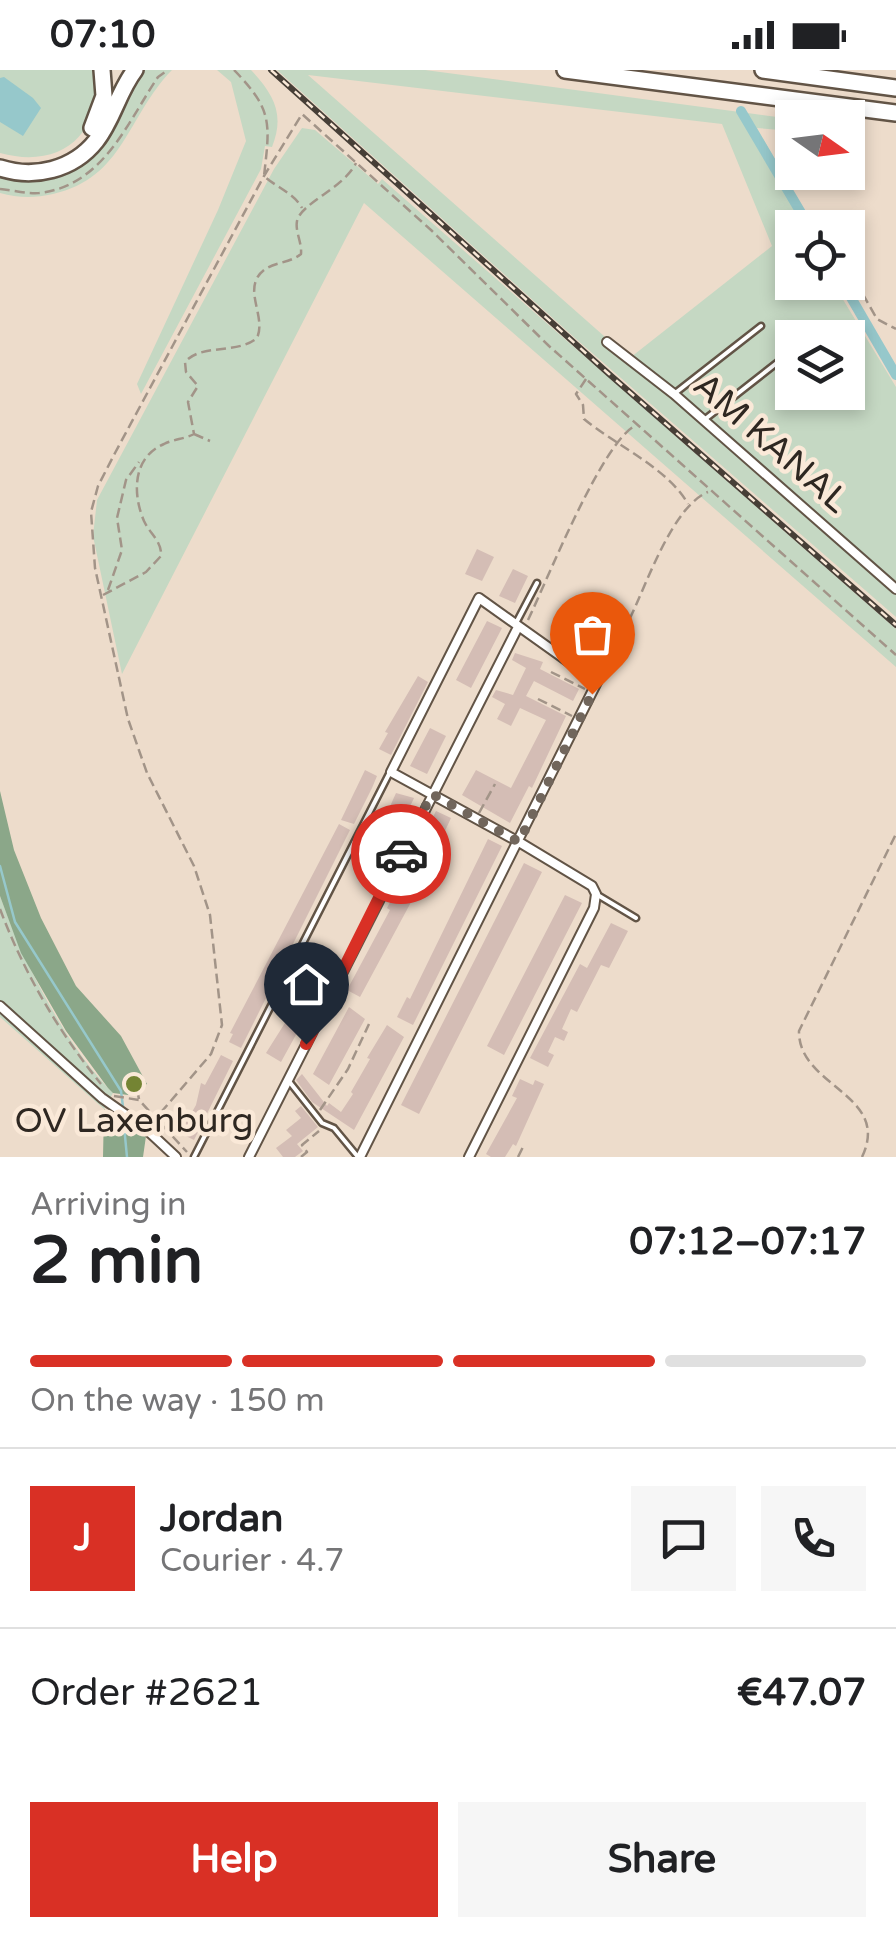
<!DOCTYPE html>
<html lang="en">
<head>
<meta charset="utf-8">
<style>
  body { margin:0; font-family:"Varela Round",sans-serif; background:#f6f6f6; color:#202124; height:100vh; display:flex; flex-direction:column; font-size:38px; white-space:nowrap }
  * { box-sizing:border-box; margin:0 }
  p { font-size:32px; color:#757577 }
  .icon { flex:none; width:55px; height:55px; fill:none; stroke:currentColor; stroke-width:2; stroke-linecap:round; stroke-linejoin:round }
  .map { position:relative; height:1087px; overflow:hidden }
  .drawer { display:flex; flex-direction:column; background:#fff; flex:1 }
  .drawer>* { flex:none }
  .needle { width:65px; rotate:104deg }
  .controls { position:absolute; left:775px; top:30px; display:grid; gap:20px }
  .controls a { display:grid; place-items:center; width:90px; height:90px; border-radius:0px; background:#fff; box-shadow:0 5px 15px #0003; font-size:50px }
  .pin { position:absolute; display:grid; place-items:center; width:85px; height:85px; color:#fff; margin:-102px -42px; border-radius:50% 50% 50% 0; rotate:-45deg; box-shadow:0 0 10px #0007 }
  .pin .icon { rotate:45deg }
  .courier { position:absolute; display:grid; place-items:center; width:100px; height:100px; margin:-50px; border:8px solid #d93025; border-radius:50%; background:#fff; color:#222; box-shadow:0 2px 12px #0007 }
  .headline em { font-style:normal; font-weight:800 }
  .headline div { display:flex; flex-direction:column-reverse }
  .headline { display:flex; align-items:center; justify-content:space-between; height:170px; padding:0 30px }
  h1 { font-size:65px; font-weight:800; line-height:75px }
  .bar { display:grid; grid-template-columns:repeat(4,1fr); gap:15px 10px; align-content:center; height:120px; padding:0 30px }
  .bar i { height:12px; border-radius:8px; background:#e0e0e0 }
  .bar .current { background:#d93025 }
  .bar p { grid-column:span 4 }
  .line { display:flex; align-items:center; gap:25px; padding:0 30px; border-top:2px solid #e0e0e0 }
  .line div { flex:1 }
  .round { display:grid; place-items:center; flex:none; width:105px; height:105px; border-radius:0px; background:#f6f6f6 }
  .button { display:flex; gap:20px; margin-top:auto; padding:20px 30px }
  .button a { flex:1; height:115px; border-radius:0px; background:#d93025; color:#fff; font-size:40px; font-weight:800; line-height:115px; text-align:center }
  .button a+a { background:#f6f6f6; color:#202124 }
  .status { display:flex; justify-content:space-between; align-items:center; height:70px; padding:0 50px; background:#fff; direction:ltr }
  .status svg { height:28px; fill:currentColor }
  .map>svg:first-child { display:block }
</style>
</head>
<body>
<div class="status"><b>07:10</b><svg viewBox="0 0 49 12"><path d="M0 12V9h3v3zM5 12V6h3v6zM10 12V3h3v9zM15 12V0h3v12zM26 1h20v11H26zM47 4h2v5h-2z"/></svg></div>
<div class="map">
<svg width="896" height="1087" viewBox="0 0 896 1087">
  <rect width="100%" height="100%" fill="#eddccb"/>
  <!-- green -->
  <path fill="#c5d8c3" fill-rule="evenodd" d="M 0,0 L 97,0 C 103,63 62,100 0,83 Z
    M 142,0 L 172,0 C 127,46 124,108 53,124 C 35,128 18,128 0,123 L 0,104 L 65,100 Z
    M 217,0 L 251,0 C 274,25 285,44 272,77 L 265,76 L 261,99 L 141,324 L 137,314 L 218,140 L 246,71 L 231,12 Z
    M 277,0 L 425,0 L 792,49 L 792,61 L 757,58 L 808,147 L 803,157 L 792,158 L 792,212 L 833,213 L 896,317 L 896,547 L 576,269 ZM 308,5 L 722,54 L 772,176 L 626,291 L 604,273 L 604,266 ZM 792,268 L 848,268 L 848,322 L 792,322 Z
    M 302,58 L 315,60 L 378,114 L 382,109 L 896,559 L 896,597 L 364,133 L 122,604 L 93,466 L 97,430 L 274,99 Z
    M 0,826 C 23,890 64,974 113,1023 L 104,1039 L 0,947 Z"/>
  <!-- forest -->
  <path fill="#8ba789" d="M 0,721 L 14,780 L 41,848 L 76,916 L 121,966 L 147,1014 L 139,1017 L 136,1009 L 130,1011 L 133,1019 L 128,1025 L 113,1023 L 108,1018 L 66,961 L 21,883 L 0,826 Z
    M 104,1039 L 146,1066 L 143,1087 L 103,1087 Z"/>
  <!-- water -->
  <path fill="#96c8cb" d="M 4,7 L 33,28 L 41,38 L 23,66 L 0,52 L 0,8 Z"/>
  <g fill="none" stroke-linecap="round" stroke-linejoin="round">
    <!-- stream -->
    <path stroke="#96c8cb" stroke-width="2.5" d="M 0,796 L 15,852 L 121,1021 L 123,1037
      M 123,1045 L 127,1087"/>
    <!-- canal -->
    <path stroke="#96c8cb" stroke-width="10" d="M 741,41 L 810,158
      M 842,212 L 896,305"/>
  </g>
  <!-- building -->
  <path fill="#d4bdb5" d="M 477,479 L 494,487 L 482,511 L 465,504 Z
    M 513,499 L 528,506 L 515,533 L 499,526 Z
    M 487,551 L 502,558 L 471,618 L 456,610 Z
    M 515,583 L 543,592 L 540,599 L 579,619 L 573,631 L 534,611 L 526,626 L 566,646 L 532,718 L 529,716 L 510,753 L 462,725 L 476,700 L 511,718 L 546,650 L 520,638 L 511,656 L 497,649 L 505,634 L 492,627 L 496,620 L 513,625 L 526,598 L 512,590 Z
    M 418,606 L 428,612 L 391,685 L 379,679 L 388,663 L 385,662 Z
    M 430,658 L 446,666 L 427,704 L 410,696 Z
    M 365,700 L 377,706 L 372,718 L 354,754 L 341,750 Z
    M 396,723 L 414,728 L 396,766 L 379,761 Z
    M 436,741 L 451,748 L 417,821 L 360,927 L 347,920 L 390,840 L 387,838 Z
    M 339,754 L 350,760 L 241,978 L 229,972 L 233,964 L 230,963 Z
    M 488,769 L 502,776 L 413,955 L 397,947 L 407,927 L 410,929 Z
    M 524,793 L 542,802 L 419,1044 L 401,1035 Z
    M 565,825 L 582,833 L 504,985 L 487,976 Z
    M 611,853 L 628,861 L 609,898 L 601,895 L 577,942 L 571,939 L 562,959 L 568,962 L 564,971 L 555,967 L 548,982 L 554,985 L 548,997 L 530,988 L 580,894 L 587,898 Z
    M 349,937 L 365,949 L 329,1015 L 313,1004 Z
    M 290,945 L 303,952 L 281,992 L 266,983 Z
    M 387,955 L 404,967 L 354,1060 L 312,1032 L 296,1010 L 302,1004 L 327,1036 L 329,1033 L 341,1042 L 353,1024 L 351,1022 L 370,989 L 367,988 Z
    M 221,985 L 233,991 L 194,1070 L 180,1063 L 196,1035 L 201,1013 L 205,1015 Z
    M 520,1009 L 533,1015 L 535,1010 L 544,1014 L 516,1076 L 513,1074 L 505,1087 L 491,1087 L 486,1084 L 517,1028 L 512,1026 Z
    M 301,1036 L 318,1057 L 297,1074 L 303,1081 L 295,1087 L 283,1087 L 276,1078 L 292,1066 L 286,1060 L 301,1048 L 295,1041 Z"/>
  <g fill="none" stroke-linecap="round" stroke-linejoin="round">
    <!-- lane casing -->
    <g stroke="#625446" stroke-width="9">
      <path id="lane" d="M 674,324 L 761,256
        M 704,350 L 792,281
        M 515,555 L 537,513
        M 596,824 L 636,848
        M 288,1010 L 322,1053 L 334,1058 L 358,1087
        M 194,1087 L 389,704"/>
    </g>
    <!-- street casing -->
    <g stroke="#625446" stroke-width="12">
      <path id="street" d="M 607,272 L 674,324 L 896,519
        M 0,936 L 102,1028 L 146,1059 L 176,1087
        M 249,1087 L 518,557
        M 360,1087 L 597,612 L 479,528 L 391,702 L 519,772 L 592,816 L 596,824 L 594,838 L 469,1087"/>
    </g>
    <!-- highway casing -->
    <g stroke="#625446" stroke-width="20">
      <path id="highway" d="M 565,0 L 896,43
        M 763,0 L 896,18
        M 92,58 L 104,26 L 102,0
        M 0,98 C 34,109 73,100 96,71 C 113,50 118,22 135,0"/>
    </g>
    <!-- path -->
    <path stroke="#a29488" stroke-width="2.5" stroke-dasharray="10 5" stroke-linecap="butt" d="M 234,0 C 273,40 270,53 264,106 C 276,117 295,124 302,138
      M 0,119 C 12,120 27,124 39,123 C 103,116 127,53 158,7 L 168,0
      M 848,198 L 877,249 L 896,259
      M 586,309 L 576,324 L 583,335 L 584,349 C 615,375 668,398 688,434
      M 194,364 L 210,371
      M 108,520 L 122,480 L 117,448 L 126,410 L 139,392
      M 103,525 L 146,502 L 161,486 C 162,471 150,464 144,451 C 132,423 133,387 164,374 C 174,369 185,369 194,364 L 188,332 L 198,316 L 186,302 L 185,292 C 202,273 236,285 257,268 C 267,246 241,218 264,200 C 275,192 290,193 301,184 C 302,172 295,162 297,151 C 301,133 344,118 356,93
      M 528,550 C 546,513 604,367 637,355
      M 600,601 C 610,583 621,565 631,546 C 647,513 673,436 708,422
      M 551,602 L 585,619
      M 538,629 L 572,646
      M 479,743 L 495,714
      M 0,839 C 24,903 58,961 101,1014
      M 137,1020 L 139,1029
      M 114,1026 L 139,1030 L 187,1082
      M 320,1040 L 348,999 L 369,954
      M 151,1054 L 211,984 L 222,955 L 210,845 L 194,796 L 147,703 L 128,649 L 95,498 L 91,442 L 98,416 L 115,383 L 264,106 L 302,44 L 431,160 L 549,276 L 896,585
      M 301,1087 L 307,1082 L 302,1075 L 319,1061
      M 518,1087 L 523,1077
      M 862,1087 C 892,1024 798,1017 799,961 L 896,764"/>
    <!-- lane -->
    <use href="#lane" stroke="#fff" stroke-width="4"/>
    <!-- street -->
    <use href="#street" stroke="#fff" stroke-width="8"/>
    <!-- highway -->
    <use href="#highway" stroke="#fff" stroke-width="15"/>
    <!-- rail casing -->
    <g stroke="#473f37" stroke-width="6">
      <path id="rail" d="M 271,0 L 609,304 L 896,555"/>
    </g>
    <!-- rail -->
    <use href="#rail" stroke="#fae9d8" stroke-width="2.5" stroke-dasharray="8" stroke-linecap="butt"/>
  </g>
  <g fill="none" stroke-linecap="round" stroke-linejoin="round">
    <!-- done -->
    <path stroke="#71665c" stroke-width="10" stroke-dasharray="0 18" d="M 401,784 L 432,724 L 519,772 L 592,624"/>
    <!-- route -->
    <path stroke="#d93025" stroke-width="12" d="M 306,974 L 401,784"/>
  </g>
  <!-- markers -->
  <circle fill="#748433" stroke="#fae9d8" stroke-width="4" cx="134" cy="1014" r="10"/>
  <g text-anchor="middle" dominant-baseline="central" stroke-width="9" stroke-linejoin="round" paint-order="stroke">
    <!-- street labels -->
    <g font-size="35" fill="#2e2721" stroke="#fae9d8">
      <text transform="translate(771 373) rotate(41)">AM KANAL</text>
    </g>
    <!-- poi labels -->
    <g font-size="35" fill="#2e2721" stroke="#fae9d8">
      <text x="134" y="1051">OV Laxenburg</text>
    </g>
  </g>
</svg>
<div class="controls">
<a><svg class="needle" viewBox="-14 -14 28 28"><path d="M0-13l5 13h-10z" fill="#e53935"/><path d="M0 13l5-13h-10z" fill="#757577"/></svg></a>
<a><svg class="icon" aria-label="locate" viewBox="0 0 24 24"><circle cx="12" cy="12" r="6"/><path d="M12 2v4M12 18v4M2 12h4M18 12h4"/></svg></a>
<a><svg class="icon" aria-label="layers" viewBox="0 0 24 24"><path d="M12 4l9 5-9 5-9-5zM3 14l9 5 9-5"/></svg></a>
</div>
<div class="pin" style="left:592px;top:624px;background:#ea580c"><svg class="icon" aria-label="bag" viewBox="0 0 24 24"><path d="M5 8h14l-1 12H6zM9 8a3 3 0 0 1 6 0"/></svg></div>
<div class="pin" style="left:306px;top:974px;background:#1f2937"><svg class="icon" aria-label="home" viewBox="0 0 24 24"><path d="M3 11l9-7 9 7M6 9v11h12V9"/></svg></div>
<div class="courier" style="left:401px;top:784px"><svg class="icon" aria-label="car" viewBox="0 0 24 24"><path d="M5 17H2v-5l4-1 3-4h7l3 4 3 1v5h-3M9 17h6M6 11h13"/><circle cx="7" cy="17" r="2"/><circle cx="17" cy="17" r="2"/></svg></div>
</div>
<section class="drawer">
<div class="headline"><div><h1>2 min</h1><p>Arriving in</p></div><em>07:12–07:17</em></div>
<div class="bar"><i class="current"></i><i class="current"></i><i class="current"></i><i></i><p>On the way · 150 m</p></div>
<div class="line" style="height:180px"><b class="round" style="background:#d93025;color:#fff">J</b><div><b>Jordan</b><p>Courier · 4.7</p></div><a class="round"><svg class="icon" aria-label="chat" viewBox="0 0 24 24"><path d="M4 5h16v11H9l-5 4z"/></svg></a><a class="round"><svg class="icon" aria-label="phone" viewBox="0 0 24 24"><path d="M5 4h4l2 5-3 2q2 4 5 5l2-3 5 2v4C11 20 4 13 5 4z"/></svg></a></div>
<div class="line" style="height:130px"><div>Order #2621</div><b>€47.07</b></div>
<div class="button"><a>Help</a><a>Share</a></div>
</section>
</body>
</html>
